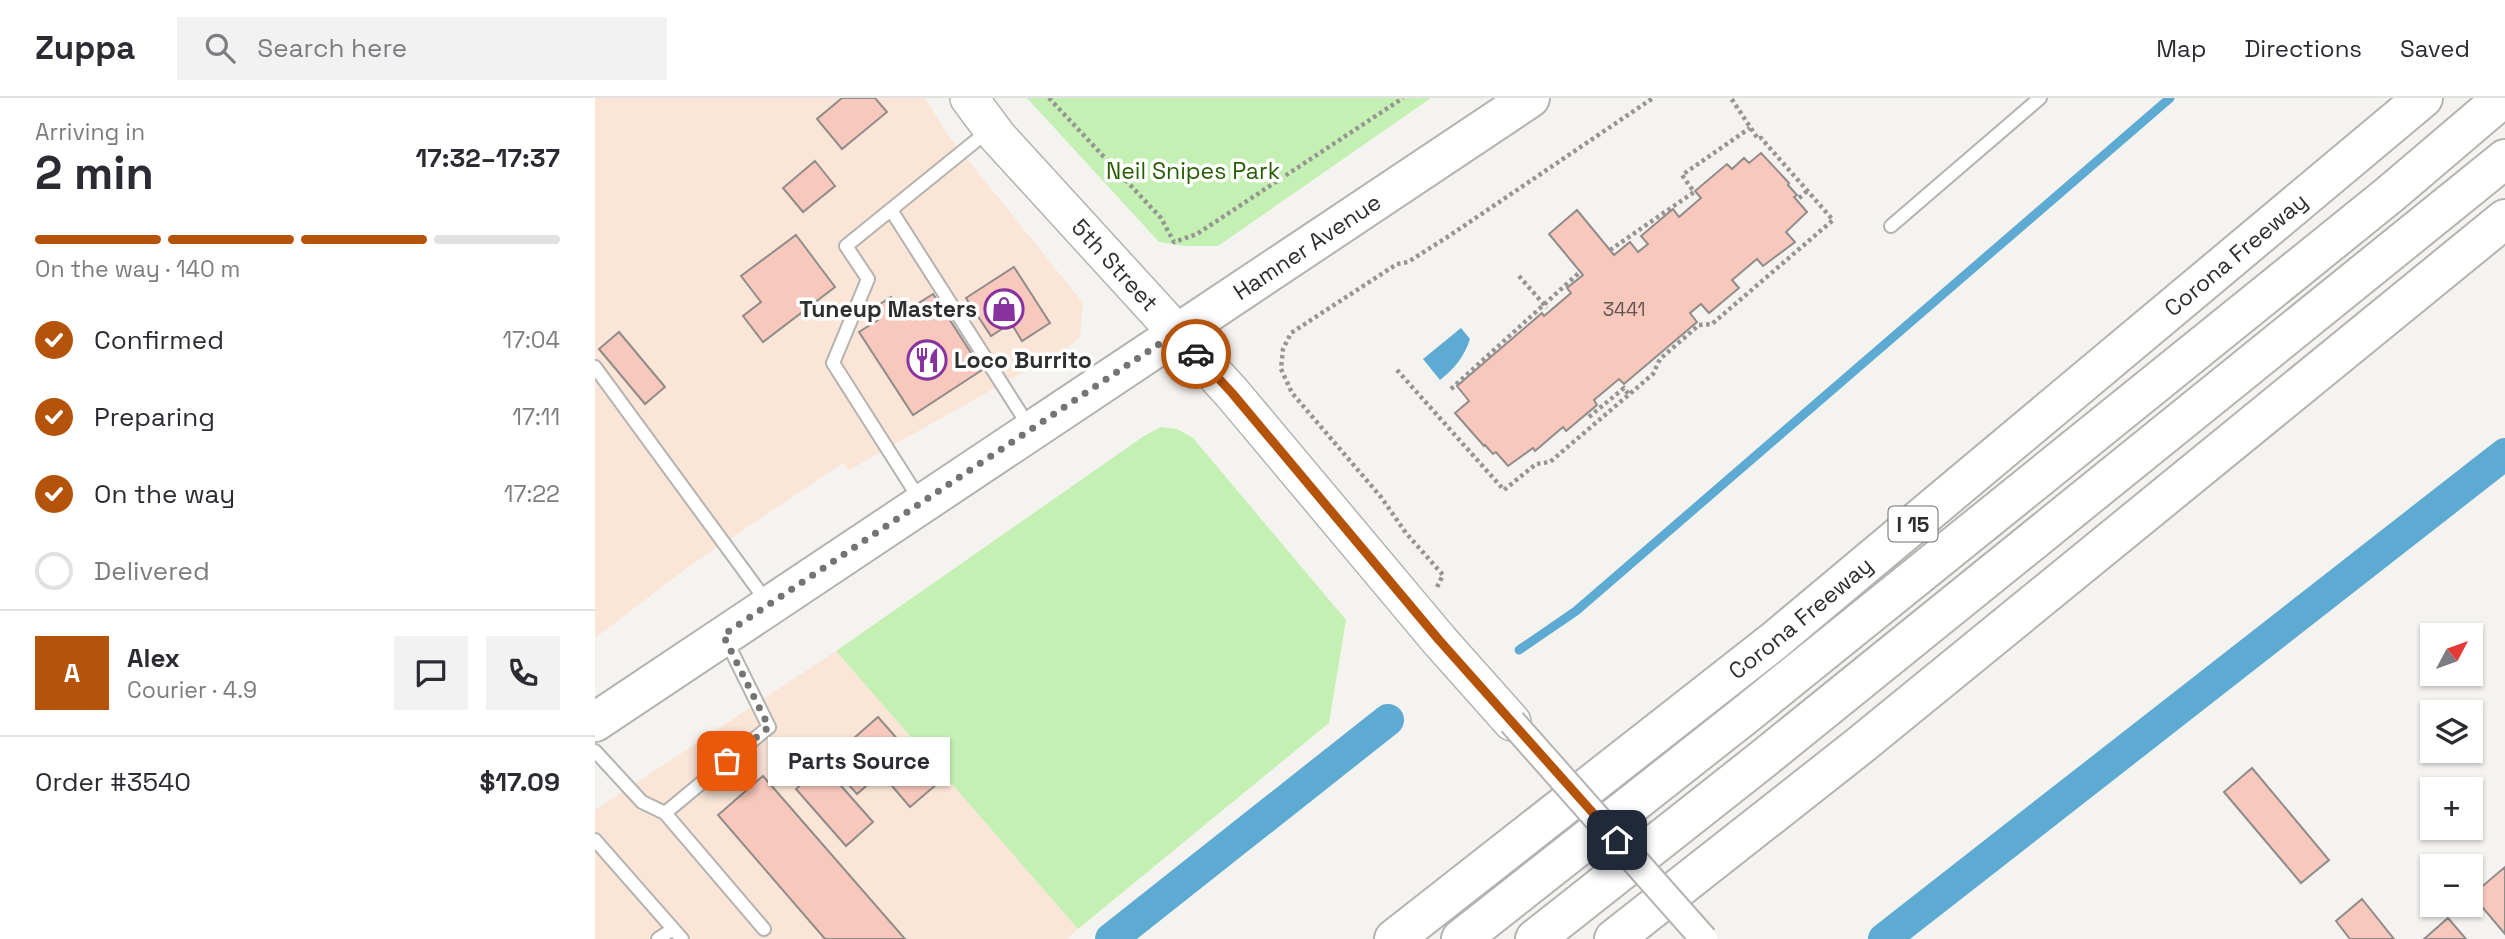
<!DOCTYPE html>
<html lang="en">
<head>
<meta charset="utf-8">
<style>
  body { margin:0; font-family:"Space Grotesk",sans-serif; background:#f2f2f3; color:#2b2b33; height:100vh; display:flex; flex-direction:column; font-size:26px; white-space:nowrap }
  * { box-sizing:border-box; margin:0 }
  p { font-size:23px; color:#7c7c81 }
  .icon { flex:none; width:38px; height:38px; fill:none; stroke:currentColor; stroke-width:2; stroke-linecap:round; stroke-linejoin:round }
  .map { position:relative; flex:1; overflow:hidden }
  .side { display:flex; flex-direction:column; background:#fff; width:595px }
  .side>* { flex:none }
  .needle { width:46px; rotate:49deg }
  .controls { position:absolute; left:1825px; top:525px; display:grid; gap:14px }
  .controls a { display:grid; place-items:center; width:63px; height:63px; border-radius:0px; background:#fff; box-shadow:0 2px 5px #0004; font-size:35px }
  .pin { position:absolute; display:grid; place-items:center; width:60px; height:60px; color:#fff; margin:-30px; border-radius:14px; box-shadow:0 4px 10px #0006 }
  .courier { position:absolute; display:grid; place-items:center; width:70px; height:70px; margin:-35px; border:5px solid #b45309; border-radius:50%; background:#fff; color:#222; box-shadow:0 2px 9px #0007 }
  .bubble { position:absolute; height:49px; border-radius:0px; background:#fff; box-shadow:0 2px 5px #0004; font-size:23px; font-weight:800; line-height:49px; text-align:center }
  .summary em { font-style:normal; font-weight:800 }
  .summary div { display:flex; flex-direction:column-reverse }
  .summary { display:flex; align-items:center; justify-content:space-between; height:119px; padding:0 35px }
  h1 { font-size:46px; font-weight:800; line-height:52px }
  .bar { display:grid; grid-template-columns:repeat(4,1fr); gap:10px 7px; align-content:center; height:84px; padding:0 35px }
  .bar i { height:9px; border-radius:5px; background:#e1e1e2 }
  .bar .active { background:#b45309 }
  .bar p { grid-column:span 4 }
  .line { display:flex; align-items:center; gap:18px; padding:0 35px; border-top:2px solid #e1e1e2 }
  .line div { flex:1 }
  .round { display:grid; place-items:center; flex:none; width:74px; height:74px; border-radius:0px; background:#f2f2f3 }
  ol { padding:0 35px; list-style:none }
  li { display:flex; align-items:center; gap:21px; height:77px }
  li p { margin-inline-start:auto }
  li .icon { padding:7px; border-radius:50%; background:#b45309; color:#fff; stroke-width:4 }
  li:last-child { color:#7c7c81 }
  li i { width:38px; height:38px; border:4px solid #e1e1e2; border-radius:50% }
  header { display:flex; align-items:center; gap:42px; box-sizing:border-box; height:98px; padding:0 35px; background:#fff; border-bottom:2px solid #e1e1e2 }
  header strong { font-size:33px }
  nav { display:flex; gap:38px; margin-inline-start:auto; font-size:24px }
  .search { width:490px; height:63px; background:#f2f2f3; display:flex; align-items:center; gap:18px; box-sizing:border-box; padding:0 24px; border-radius:0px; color:#7c7c81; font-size:26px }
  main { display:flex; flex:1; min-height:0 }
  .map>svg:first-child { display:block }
</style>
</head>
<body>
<header>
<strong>Zuppa</strong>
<div class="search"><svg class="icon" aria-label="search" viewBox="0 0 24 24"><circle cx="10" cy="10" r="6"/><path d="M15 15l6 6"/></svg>Search here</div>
<nav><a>Map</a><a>Directions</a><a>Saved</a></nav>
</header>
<main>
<section class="side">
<div class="summary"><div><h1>2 min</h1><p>Arriving in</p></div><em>17:32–17:37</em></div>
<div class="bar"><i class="active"></i><i class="active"></i><i class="active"></i><i></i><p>On the way · 140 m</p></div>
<ol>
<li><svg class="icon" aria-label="check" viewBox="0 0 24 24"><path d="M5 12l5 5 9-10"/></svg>Confirmed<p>17:04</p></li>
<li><svg class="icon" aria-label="check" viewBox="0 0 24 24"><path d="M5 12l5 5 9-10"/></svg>Preparing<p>17:11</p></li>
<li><svg class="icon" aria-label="check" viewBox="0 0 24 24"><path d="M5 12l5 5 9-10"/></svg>On the way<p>17:22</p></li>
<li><i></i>Delivered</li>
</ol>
<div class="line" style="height:126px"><b class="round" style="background:#b45309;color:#fff">A</b><div><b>Alex</b><p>Courier · 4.9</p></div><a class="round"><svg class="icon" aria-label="chat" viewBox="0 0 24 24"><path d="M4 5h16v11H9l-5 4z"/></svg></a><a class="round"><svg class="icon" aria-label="phone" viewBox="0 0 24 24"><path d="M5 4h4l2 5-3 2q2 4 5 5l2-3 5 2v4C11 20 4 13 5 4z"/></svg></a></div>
<div class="line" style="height:91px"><div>Order #3540</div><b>$17.09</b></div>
</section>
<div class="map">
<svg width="1910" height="841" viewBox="0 0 1910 841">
  <rect width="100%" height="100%" fill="#f5f3f0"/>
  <!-- commercial -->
  <path fill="#fae5d7" d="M 0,0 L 330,0 L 353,37 L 488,205 L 485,239 L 475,248 L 254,372 L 248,365 L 96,467 L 0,540 Z
    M 241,553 L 483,831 L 471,841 L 0,841 L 0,712 Z"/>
  <!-- green -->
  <path fill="#c4f0b4" d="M 432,0 L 836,0 L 623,148 L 590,148 L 564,144 Z
    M 566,329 L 582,331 L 598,340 L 751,522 L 734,625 L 483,831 L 241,553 L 549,338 Z"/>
  <!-- water -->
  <path fill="#5daad3" d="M 866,230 L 875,241 C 869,259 859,271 845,282 L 828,261 Z"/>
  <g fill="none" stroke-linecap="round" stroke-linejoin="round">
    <!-- stream -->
    <path stroke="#5daad3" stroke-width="9" d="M 924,552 L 981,513 L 1575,0"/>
    <!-- canal -->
    <path stroke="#5daad3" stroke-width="32" d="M 516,841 L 793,622
      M 1289,841 L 1910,356"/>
  </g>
  <!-- building -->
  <path fill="#f8c8bc" stroke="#908c8b" stroke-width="2" d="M 247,0 L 280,0 L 292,14 L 247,51 L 222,21 Z
    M 1166,55 L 1194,85 L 1193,87 L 1202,97 L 1199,99 L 1212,114 L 1191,134 L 1200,144 L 1168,168 L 1162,161 L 1137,182 L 1144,190 L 1114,215 L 1106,206 L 1095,215 L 1102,224 L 1029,286 L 1024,281 L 999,302 L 1002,307 L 971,333 L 968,329 L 940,353 L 938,350 L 913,368 L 901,354 L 898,356 L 890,347 L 889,348 L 860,315 L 874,303 L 862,288 L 947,215 L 949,218 L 976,195 L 972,190 L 988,177 L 954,136 L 982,112 L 1019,157 L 1035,144 L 1043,154 L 1053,146 L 1046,138 L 1078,111 L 1084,119 L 1106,100 L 1100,93 L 1132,66 L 1137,71 L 1149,60 L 1154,65 Z
    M 220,63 L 240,88 L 208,114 L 188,90 Z
    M 201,137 L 240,189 L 168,244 L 148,218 L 166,204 L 146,178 Z
    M 419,169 L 455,225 L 427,243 L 416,225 L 396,238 L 371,200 Z
    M 338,196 L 387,272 L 318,317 L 264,234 L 283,222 L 276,212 L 296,199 L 306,216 Z
    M 24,234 L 70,289 L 50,306 L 4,251 Z
    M 283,619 L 342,686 L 315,709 L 286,675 L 262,696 L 245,677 L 240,681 L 278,724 L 251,748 L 201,691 Z
    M 1657,670 L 1734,762 L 1706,785 L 1629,694 Z
    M 168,678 L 310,841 L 230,841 L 123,717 Z
    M 1910,769 L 1910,836 L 1877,797 Z
    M 1767,801 L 1799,841 L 1755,841 L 1741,823 Z
    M 1853,820 L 1871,841 L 1829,841 Z"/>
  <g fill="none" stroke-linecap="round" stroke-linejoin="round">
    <!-- lane casing -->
    <g stroke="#b4b3b0" stroke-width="16">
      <path id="lane" d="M 296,112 L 435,330
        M 1296,128 L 1445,0
        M 0,269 L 172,504
        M 325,402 L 238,265 L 273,181 L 251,148 L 393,33
        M 0,653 L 47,704 L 70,715 L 174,629 L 130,540
        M 70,715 L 169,831
        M 0,742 L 87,841
        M 63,841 L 78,831"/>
    </g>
    <!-- secondary casing -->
    <g stroke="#b4b3b0" stroke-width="40">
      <g id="secondary">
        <path id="s1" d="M 374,0 L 403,39 L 637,295 L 844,542 L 917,624"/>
      </g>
    </g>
    <!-- primary casing -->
    <g stroke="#b4b3b0" stroke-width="42">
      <g id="primary">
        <path id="s2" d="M 0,624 L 935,0"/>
      </g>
    </g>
    <!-- highway casing -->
    <g stroke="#b4b3b0" stroke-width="42">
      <g id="highway">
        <path id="s3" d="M 799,841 L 1179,543 L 1828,0"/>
        <path d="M 866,841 L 1150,617 L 1794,97 L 1908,0"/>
        <path d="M 940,841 L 1168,661 L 1910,61"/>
        <path d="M 1019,841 L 1263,649 L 1910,121"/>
      </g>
    </g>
    <!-- path -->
    <path stroke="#979593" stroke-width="4.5" stroke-dasharray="3.5 3.5" stroke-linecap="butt" d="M 454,0 L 566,120 L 579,144 L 602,136 L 808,0
      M 1204,100 L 1212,93
      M 1015,152 L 1099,94 L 1087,77 L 1155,30
      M 924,178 L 952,210
      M 802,272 L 909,392 L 941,366 L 955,364 L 1058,276 L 1065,261 L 1104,227 L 1117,226 L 1238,122 L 1166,40 L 1163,41 L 1136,0
      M 856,291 L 986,173
      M 994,319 L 1029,290 L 1034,297
      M 842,489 L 848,477 L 811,435 L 786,399 L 697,295 L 686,271 L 688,251 L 696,235 L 802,166 L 813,164 L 854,138 L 1058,0"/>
    <!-- lane -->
    <use href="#lane" stroke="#fff" stroke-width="12"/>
    <!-- secondary -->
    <use href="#secondary" stroke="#fff" stroke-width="37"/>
    <!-- primary -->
    <use href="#primary" stroke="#fff" stroke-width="38"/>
    <!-- highway -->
    <use href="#highway" stroke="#fff" stroke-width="38"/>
    <!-- street-bridge casing -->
    <g stroke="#b4b3b0" stroke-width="30" stroke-linecap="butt">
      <path id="street-bridge" d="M 917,624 L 1109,841"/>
    </g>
    <!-- street-bridge -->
    <use href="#street-bridge" stroke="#fff" stroke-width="26"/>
  </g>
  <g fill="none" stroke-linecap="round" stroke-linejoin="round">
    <!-- done -->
    <path stroke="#747472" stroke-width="7" stroke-dasharray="0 12.6" d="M 132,663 L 174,629 L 128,537 L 582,234 L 601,256"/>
    <!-- route -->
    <path stroke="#b45309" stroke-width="9" d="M 601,256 L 637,295 L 844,542 L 1022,742"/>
  </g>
  <!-- icons -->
  <defs>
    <g id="shop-ring" transform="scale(2.0125)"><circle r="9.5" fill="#fff" stroke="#8832a0" stroke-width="1.5"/><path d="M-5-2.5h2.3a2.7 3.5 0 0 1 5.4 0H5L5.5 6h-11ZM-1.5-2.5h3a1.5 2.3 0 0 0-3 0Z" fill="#8832a0"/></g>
    <g id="restaurant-ring" transform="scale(2.0125)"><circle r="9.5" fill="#fff" stroke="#8832a0" stroke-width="1.5"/><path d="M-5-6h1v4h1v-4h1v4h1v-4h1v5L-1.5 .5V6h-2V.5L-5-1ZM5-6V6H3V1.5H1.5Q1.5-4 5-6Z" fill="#8832a0"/></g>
  </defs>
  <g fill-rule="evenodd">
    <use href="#shop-ring" x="409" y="211"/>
    <use href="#restaurant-ring" x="332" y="262"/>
  </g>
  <g text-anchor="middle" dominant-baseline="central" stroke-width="7" stroke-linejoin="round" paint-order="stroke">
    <!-- number labels -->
    <g font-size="19" fill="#615552">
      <text x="1029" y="211">3441</text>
    </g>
    <!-- shield labels -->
    <rect fill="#fff" stroke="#6d6d6d" stroke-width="2" x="1293.5" y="408.5" width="49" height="35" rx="5"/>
    <g font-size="21" font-weight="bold" fill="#2f2f2e">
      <text x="1318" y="426">I 15</text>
    </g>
    <!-- park labels -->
    <g font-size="23" fill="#275e05" stroke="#fff">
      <text x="598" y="73">Neil Snipes Park</text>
    </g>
    <!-- street labels -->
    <g font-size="23" fill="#2f2f2e" stroke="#fff">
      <text stroke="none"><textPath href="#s2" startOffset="856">Hamner Avenue</textPath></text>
      <text stroke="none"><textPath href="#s3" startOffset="1085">Corona Freeway</textPath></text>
      <text stroke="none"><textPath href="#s1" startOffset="222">5th Street</textPath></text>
      <text stroke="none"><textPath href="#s3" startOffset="518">Corona Freeway</textPath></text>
    </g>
    <!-- poi labels -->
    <g font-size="23" font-weight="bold" fill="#2f2f2e" stroke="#fff" text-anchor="end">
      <text x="382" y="211">Tuneup Masters</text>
      <text x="359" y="262" text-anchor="start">Loco Burrito</text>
    </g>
  </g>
</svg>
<div class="controls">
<a><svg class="needle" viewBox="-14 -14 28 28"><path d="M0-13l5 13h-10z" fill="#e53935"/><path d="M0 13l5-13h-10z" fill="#7c7c81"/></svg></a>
<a><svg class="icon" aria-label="layers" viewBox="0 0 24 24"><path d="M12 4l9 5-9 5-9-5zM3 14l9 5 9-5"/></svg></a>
<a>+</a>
<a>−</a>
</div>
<div class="pin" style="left:132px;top:663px;background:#ea580c"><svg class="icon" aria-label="bag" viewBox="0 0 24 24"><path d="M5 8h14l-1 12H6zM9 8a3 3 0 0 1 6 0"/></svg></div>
<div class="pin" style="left:1022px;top:742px;background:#1f2937"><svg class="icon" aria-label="home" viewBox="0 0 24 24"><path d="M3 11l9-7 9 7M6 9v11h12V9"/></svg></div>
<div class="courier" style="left:601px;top:256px"><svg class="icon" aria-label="car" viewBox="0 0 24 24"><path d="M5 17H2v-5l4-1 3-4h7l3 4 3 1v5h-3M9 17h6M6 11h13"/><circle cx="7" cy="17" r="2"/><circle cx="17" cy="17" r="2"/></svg></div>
<div class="bubble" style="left:173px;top:639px;width:182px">Parts Source</div>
</div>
</main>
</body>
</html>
